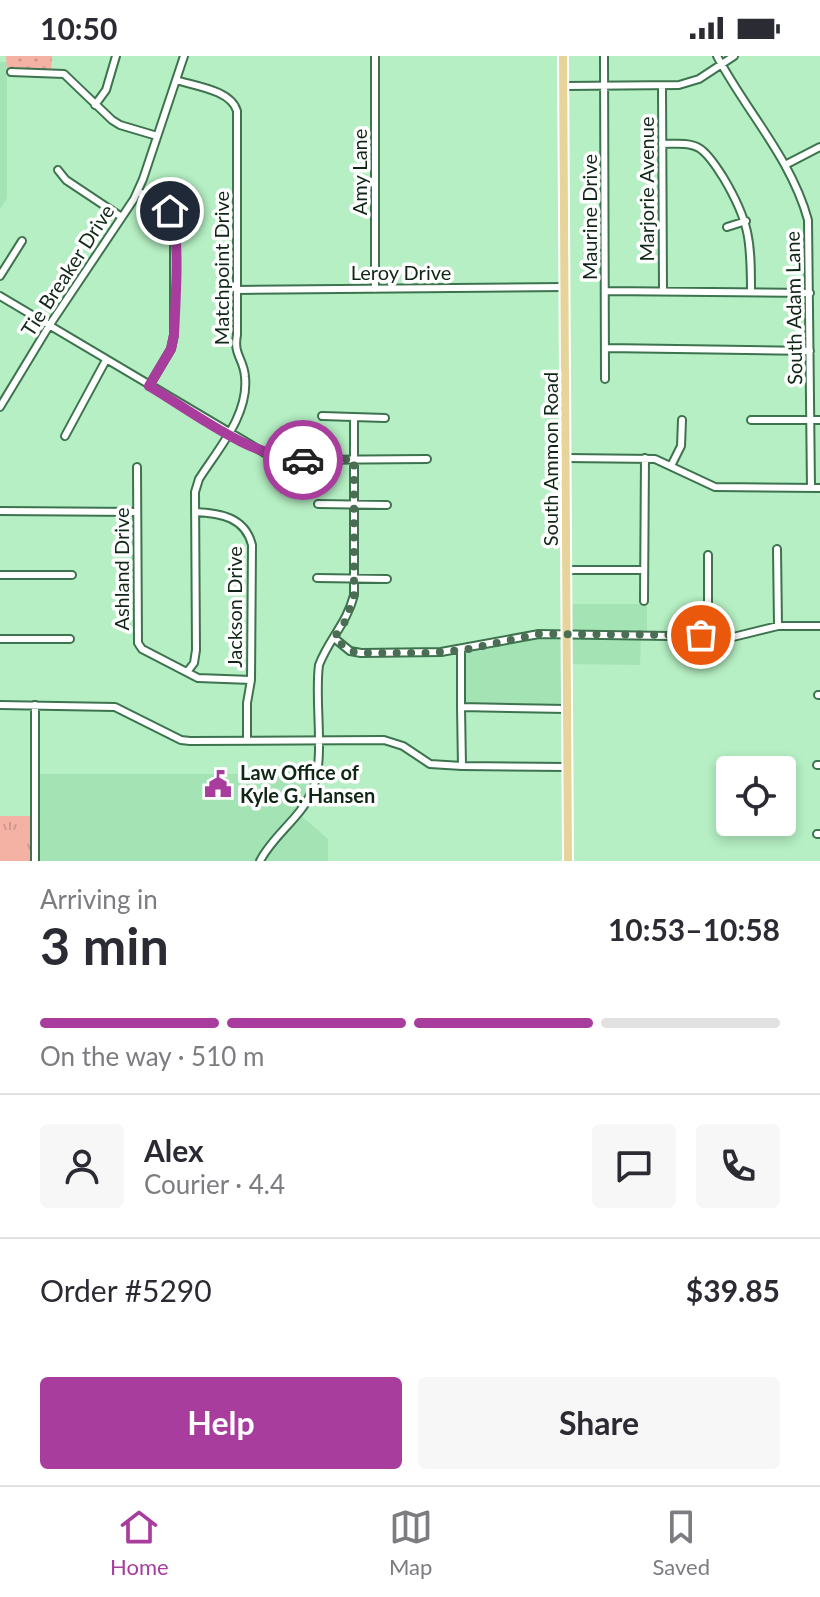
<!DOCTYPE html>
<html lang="en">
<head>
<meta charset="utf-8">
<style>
  body { margin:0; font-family:Lato,sans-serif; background:#f7f7f7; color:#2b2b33; height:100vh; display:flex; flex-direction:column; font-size:30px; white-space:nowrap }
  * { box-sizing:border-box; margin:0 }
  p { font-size:26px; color:#7c7c81 }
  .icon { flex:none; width:44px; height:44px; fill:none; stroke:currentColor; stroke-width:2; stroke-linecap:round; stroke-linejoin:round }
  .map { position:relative; height:805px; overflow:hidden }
  .details { display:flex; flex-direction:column; background:#fff; flex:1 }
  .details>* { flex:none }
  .tools { position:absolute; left:716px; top:700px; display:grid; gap:16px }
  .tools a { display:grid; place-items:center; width:80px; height:80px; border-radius:8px; background:#fff; box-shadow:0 4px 12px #0003; font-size:40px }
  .pin { position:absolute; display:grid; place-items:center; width:68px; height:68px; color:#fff; margin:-34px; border:4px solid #fff; border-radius:50%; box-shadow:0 2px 8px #0007 }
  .courier { position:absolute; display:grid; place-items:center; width:80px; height:80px; margin:-40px; border:6px solid #a83d9d; border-radius:50%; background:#fff; color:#222; box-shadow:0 2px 10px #0007 }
  .summary em { font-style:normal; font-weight:700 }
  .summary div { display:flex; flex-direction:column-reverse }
  .summary { display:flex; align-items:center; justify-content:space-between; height:136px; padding:0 40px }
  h1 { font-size:52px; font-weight:700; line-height:60px }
  .bar { display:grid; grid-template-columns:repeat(4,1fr); gap:12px 8px; align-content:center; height:96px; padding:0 40px }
  .bar i { height:10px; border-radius:6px; background:#e1e1e2 }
  .bar .selected { background:#a83d9d }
  .bar p { grid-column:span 4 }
  .line { display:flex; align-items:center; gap:20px; padding:0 40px; border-top:2px solid #e1e1e2 }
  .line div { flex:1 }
  .round { display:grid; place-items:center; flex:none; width:84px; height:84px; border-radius:8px; background:#f7f7f7 }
  .action { display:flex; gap:16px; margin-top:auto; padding:16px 40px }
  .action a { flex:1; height:92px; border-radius:8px; background:#a83d9d; color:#fff; font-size:32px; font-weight:700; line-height:92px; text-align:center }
  .action a+a { background:#f7f7f7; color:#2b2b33 }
  .status { display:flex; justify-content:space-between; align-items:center; height:56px; padding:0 40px; background:#fff; direction:ltr }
  .status svg { height:22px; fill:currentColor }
  .tabs { display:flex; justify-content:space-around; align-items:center; height:112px; border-top:2px solid #e1e1e2; background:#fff; font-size:22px; color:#7c7c81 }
  .tabs a { display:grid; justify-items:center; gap:4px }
  .tabs .selected { color:#a83d9d }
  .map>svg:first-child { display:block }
</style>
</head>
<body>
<div class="status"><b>10:50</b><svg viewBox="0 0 49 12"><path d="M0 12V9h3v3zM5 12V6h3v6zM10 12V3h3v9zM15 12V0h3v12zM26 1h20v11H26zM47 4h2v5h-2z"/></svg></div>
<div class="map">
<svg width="820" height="805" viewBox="0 0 820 805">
  <defs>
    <pattern id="grass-tufts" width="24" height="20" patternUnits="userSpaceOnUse" patternTransform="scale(2)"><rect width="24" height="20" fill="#f4b2a4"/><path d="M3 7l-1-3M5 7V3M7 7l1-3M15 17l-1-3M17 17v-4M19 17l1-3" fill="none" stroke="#d0998c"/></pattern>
    <pattern id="park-dots" width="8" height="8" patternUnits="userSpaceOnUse" patternTransform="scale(2)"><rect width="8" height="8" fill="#f4b2a4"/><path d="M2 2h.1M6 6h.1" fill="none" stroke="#d0998c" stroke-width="1.8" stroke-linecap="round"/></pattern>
  </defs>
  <rect width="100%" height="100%" fill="#b5efc3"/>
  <!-- built -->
  <path fill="#a4e3b4" d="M 0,6 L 7,6 L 7,142 L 0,153 Z
    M 567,548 L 647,548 L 647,579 L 641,579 L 640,609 L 567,608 L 567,653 L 458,653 L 459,594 L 513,582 L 566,578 Z
    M 35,718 L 243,718 L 316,722 L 298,757 L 328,783 L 328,805 L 35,805 Z"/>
  <!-- grass -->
  <path fill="url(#grass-tufts)" d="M 0,760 L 35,760 L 35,805 L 0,805 Z"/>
  <!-- park -->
  <path fill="url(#park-dots)" d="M 6,0 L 52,0 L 51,16 L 7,15 Z"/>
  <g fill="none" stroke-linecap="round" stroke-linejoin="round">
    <!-- minor casing -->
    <g stroke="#3d734e" stroke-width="10">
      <path id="minor" d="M 375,0 L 375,233
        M 604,0 L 605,323
        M 717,0 C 746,55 791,102 808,164 L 811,432
        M 11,16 L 64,18 L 112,64 L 120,69 L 157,80
        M 176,24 C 195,30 231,34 237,55 L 237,279 C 233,299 244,303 245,321 C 249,359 218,393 199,423 L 195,436 L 196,594 L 194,607 L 187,616
        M 564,30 L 679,29 L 699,23 L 734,0
        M 662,30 L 663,235
        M 95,49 L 106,34 L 116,0
        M 662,88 C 674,88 689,86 699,92 C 709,98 717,112 723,121 C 750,166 751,185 751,236
        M 785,109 L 820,91
        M 58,114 L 66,124 L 120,160
        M 138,135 L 165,151 L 174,164 L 174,279 L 171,293 L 149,330
        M 727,171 L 746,165
        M 0,220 L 22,185
        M 237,234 L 565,231
        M 605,235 L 810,237
        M 0,240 L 268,399 L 299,404 L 427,403
        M 606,292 L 810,295
        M 0,351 L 49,270 L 134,143 L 143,123 L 184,0
        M 322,360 L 385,362
        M 751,364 L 820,364
        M 65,380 L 106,304
        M 566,402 L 655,403 L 715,431 L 820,432
        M 671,410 L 681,390 L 682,364
        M 137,411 L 138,587 L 142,593 L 198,622 L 251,624
        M 318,448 L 387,449
        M 0,455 L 137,456
        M 195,456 C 220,457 245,461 252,489 L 251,624 L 247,647 L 247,685
        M 777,493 L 778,570
        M 708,499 L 708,579
        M 567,514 L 644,514
        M 0,519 L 72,519
        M 317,522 L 387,523
        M 644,545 L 645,402
        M 334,582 L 350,595 L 361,597 L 441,596 L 539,578 L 733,581 L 778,570 L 820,570
        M 0,583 L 70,583
        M 461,594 L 461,651 L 567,653
        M 818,639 L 820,639
        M 0,649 L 115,651 L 181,684 L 190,685 L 384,684 L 403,690 L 430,708 L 462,710 L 461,651
        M 817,709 L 820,709
        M 462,710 L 567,711
        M 817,778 L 820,778
        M 35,805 L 35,649
        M 260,805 C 273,779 301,762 312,735 C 326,703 314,646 319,609 C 329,583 347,567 354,539 L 354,361"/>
    </g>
    <!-- major casing -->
    <g stroke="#fff" stroke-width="12">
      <path id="major" d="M 563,0 L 568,805"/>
    </g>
    <!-- minor -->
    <use href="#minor" stroke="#fff" stroke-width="6"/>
    <!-- major -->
    <use href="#major" stroke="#e6d49b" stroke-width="8"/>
  </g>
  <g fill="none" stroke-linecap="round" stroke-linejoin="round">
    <!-- done -->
    <path stroke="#4a6d53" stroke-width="8" stroke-dasharray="0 14.4" d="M 303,404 L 354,403 L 354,539 L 346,564 L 334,582 L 350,595 L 361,597 L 426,597 L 464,594 L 539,578 L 701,579"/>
    <!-- route -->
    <path stroke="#a83d9d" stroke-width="10" d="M 170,155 C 181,174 175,253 174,279 L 171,293 L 149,330 C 193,356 251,402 303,404"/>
  </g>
  <!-- icons -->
  <defs>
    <g id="civic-bare" transform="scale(2.16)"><path d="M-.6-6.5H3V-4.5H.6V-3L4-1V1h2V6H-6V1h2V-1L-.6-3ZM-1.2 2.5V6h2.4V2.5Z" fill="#a83d9d" stroke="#fff" stroke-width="2.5" paint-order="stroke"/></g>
  </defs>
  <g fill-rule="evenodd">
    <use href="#civic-bare" x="218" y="728"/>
  </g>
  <g text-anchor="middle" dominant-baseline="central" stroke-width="7" stroke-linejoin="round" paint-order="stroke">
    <!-- street labels -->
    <g font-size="20" fill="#102717" stroke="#fff">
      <text transform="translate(359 116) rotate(-90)">Amy Lane</text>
      <text transform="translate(646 133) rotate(-90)">Marjorie Avenue</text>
      <text transform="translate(589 161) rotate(-90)">Maurine Drive</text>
      <text transform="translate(221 212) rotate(-90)">Matchpoint Drive</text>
      <text transform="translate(67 214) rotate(-57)">Tie Breaker Drive</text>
      <text x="401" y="216">Leroy Drive</text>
      <text transform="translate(793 252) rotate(-91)">South Adam Lane</text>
      <text transform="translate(550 403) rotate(-90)">South Ammon Road</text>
      <text transform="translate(121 513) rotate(-90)">Ashland Drive</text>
      <text transform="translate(234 551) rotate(-90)">Jackson Drive</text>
    </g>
    <!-- poi labels -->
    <g font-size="20" font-weight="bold" fill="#102717" stroke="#fff" text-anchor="start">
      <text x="240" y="716">Law Office of<tspan x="240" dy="23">Kyle G. Hansen</tspan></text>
    </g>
  </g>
</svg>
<div class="tools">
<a><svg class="icon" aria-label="locate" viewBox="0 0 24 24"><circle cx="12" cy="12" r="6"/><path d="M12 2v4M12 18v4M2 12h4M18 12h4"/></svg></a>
</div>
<div class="pin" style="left:701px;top:579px;background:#ea580c"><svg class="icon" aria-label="bag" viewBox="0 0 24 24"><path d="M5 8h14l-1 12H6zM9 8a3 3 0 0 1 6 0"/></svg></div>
<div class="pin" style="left:170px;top:155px;background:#1f2937"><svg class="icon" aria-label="home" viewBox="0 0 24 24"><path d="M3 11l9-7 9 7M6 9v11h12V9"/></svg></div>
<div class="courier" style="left:303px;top:404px"><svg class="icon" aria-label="car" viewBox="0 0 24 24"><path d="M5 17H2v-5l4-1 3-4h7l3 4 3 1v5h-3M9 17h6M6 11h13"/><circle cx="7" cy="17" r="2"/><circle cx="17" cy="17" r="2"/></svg></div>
</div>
<section class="details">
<div class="summary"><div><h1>3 min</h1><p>Arriving in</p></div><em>10:53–10:58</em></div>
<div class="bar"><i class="selected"></i><i class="selected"></i><i class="selected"></i><i></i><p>On the way · 510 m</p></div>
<div class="line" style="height:144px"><a class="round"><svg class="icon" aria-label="person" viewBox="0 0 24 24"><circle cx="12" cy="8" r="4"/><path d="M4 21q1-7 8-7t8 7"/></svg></a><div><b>Alex</b><p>Courier · 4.4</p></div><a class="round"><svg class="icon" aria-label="chat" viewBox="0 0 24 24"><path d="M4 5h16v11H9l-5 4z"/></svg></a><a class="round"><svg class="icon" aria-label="phone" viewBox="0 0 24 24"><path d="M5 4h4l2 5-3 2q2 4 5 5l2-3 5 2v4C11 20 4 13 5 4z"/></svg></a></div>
<div class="line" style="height:104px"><div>Order #5290</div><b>$39.85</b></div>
<div class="action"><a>Help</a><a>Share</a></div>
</section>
<nav class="tabs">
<a class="selected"><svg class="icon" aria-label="home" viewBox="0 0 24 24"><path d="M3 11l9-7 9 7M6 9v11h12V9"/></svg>Home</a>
<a><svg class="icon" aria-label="map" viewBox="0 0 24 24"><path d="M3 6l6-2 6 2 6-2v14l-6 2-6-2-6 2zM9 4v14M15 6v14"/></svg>Map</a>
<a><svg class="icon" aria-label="saved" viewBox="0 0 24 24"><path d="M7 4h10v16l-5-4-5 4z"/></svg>Saved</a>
</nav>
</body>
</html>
